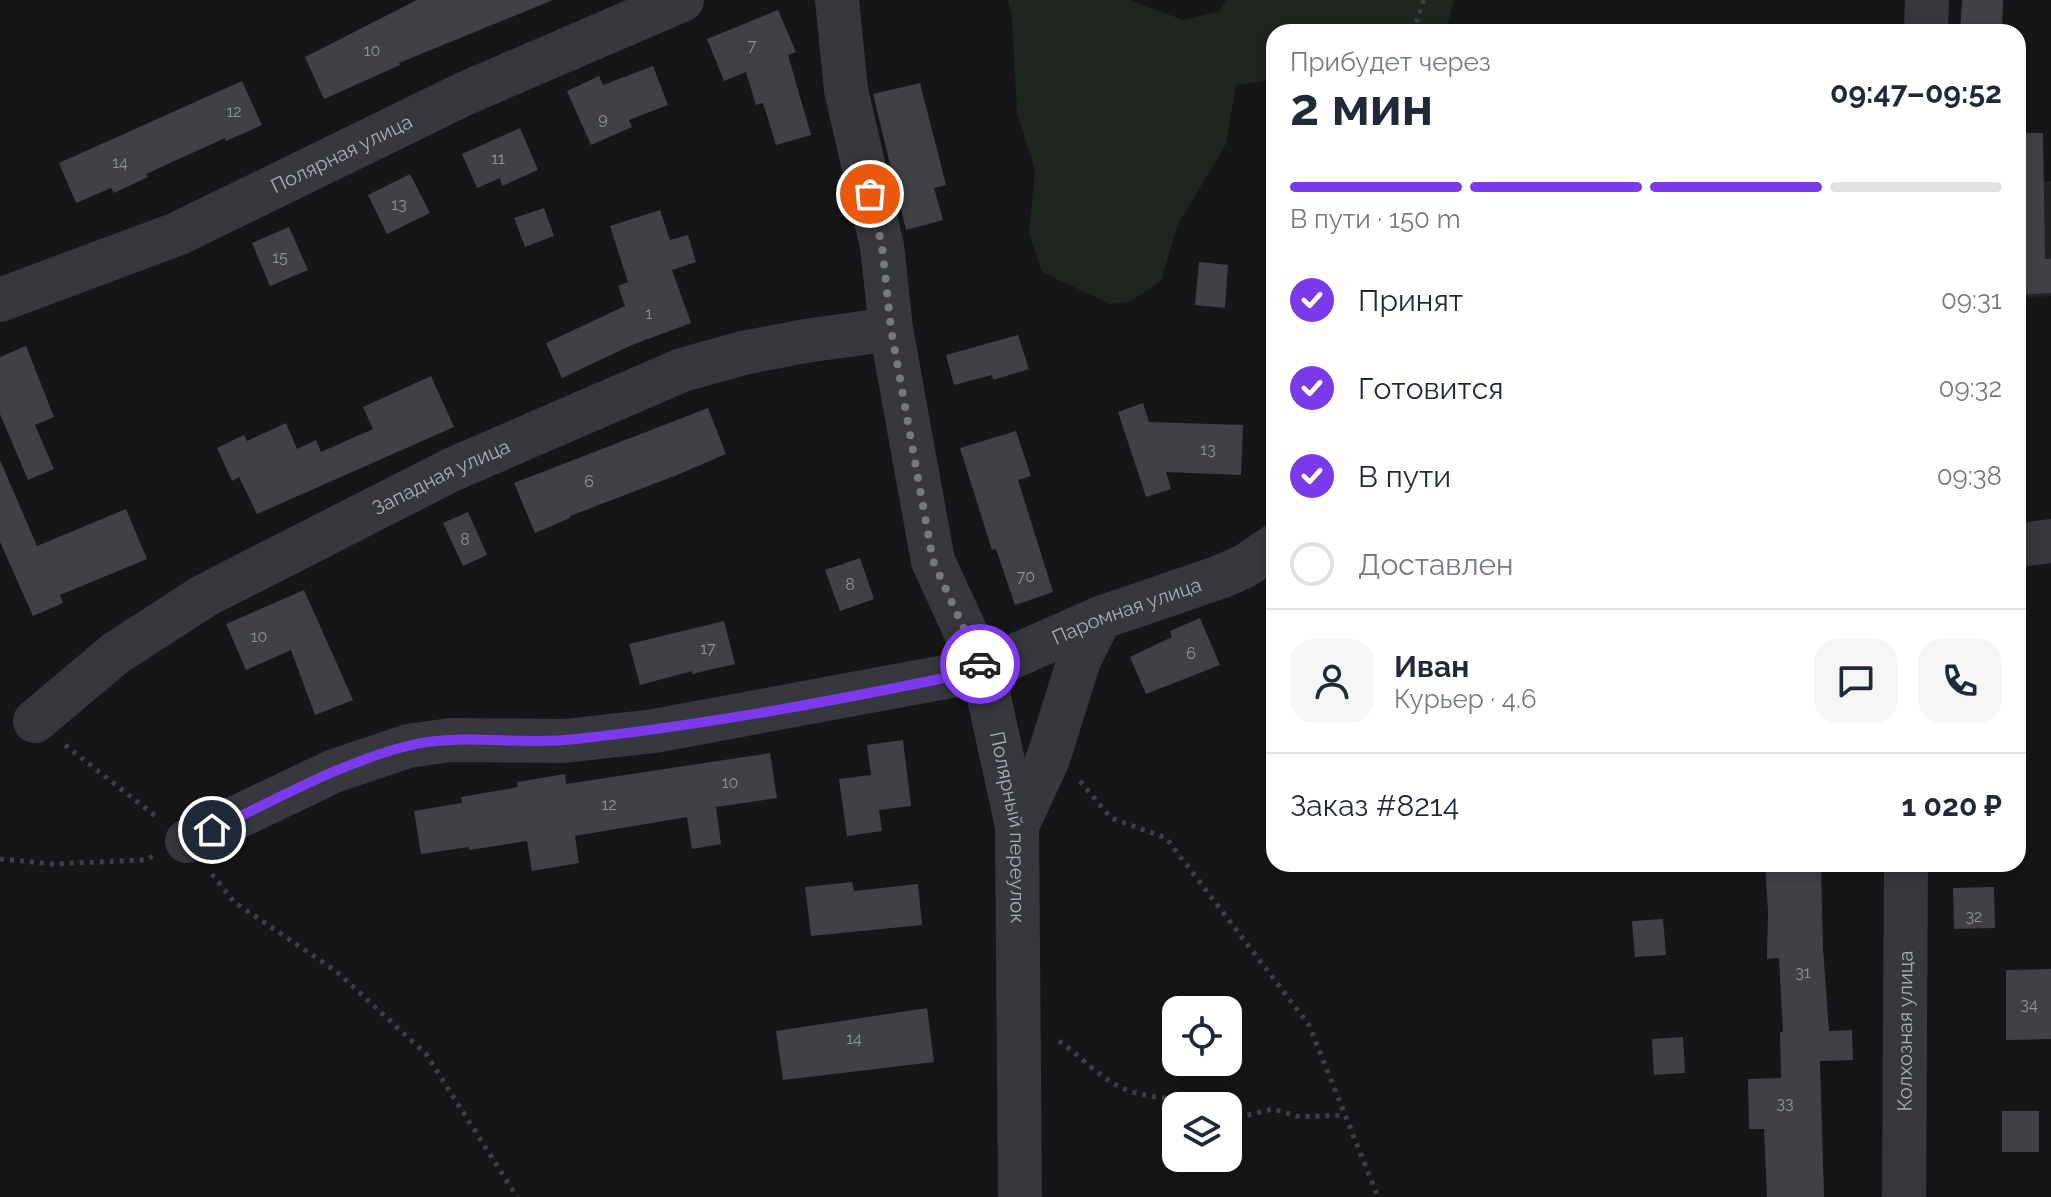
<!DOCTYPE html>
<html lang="ru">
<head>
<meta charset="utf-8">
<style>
  body { margin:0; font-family:Raleway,sans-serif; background:#f6f6f7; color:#1f2937; height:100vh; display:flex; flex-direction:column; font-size:30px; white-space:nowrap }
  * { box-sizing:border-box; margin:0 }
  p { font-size:26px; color:#747a83 }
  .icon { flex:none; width:44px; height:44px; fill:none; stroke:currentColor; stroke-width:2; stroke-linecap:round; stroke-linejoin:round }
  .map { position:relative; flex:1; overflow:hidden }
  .details { position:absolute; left:1266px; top:24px; width:760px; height:848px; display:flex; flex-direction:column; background:#fff; border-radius:24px; box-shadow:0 4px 12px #0003 }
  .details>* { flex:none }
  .buttons { position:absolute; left:1162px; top:996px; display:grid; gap:16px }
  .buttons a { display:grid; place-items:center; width:80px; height:80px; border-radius:16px; background:#fff; box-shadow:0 4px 12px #0003; font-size:40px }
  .pin { position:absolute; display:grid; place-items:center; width:68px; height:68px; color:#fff; margin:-34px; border:4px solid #fff; border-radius:50%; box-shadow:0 2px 8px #0007 }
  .courier { position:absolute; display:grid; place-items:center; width:80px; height:80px; margin:-40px; border:6px solid #7c3aed; border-radius:50%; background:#fff; color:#222; box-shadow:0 2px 10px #0007 }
  .head em { font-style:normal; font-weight:700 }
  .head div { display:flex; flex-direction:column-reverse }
  .head { display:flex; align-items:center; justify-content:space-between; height:136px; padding:0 24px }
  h1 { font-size:52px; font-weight:700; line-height:60px }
  .bar { display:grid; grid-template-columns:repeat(4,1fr); gap:12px 8px; align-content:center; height:96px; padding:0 24px }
  .bar i { height:10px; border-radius:6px; background:#e0e1e3 }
  .bar .active { background:#7c3aed }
  .bar p { grid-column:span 4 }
  .line { display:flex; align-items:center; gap:20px; padding:0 24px; border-top:2px solid #e0e1e3 }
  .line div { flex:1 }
  .round { display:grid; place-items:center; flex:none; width:84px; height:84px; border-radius:24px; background:#f6f6f7 }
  ol { padding:0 24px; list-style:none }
  li { display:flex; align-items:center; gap:24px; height:88px }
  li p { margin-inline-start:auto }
  li .icon { padding:8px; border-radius:50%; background:#7c3aed; color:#fff; stroke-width:4 }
  li:last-child { color:#747a83 }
  li i { width:44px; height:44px; border:4px solid #e0e1e3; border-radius:50% }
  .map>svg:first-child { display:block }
</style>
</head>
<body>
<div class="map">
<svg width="2051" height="1197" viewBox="0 0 2051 1197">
  <rect width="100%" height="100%" fill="#161618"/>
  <!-- built -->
  <path fill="#222225" d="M 2051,181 L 2051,296 L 2018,299 L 2018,182 Z"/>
  <!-- green -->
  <path fill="#1e261f" d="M 1008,0 L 1130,0 L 1183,20 L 1220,11 L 1226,0 L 1454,0 L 1445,32 L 1274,32 L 1274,80 L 1236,85 L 1226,144 L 1177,226 L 1161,281 L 1130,302 L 1110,304 L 1042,272 L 1029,233 L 1035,169 L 1017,113 L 1012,16 Z"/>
  <!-- building -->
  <path fill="#404145" d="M 417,0 L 553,0 L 399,63 L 400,65 L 324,99 L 305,57 Z
    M 1962,0 L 2003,0 L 2002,32 L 1960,32 Z
    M 778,10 L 796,52 L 788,55 L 811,135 L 776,145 L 763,103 L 756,105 L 746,72 L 724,81 L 707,39 Z
    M 653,66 L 668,105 L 629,120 L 632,127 L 591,145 L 567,91 L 599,76 L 603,85 Z
    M 242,81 L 262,125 L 226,141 L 225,138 L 146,174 L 148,177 L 114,193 L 111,188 L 76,203 L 59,163 Z
    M 920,83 L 946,185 L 934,188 L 943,220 L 906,230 L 873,94 Z
    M 520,128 L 538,170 L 502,186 L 500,178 L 477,188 L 462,154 Z
    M 2018,133 L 2043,133 L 2045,259 L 2051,259 L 2051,293 L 2018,295 Z
    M 410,174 L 430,213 L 387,234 L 368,195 Z
    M 544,208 L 554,236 L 525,247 L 514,218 Z
    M 660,210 L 670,240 L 688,235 L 696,262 L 672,270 L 691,323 L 632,345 L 562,378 L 546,343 L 625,306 L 618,286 L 628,282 L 610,226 Z
    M 289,227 L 308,270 L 270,286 L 252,243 Z
    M 1199,262 L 1228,265 L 1225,308 L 1195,305 Z
    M 1018,335 L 1029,369 L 993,380 L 992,375 L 954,385 L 946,355 Z
    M 26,346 L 54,417 L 35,425 L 54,469 L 28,480 L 0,414 L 0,357 Z
    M 431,376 L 454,427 L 257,514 L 239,477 L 232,481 L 217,448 L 244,435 L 247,441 L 286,423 L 297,449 L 316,440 L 321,452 L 373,429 L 363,407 Z
    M 1143,403 L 1149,422 L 1243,425 L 1241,475 L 1166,472 L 1171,489 L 1146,497 L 1118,412 Z
    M 708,408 L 726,454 L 677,475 L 570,516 L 570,518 L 535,533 L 514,483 Z
    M 1016,431 L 1031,476 L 1018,480 L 1053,592 L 1015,605 L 996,549 L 992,550 L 960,448 Z
    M 0,460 L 37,546 L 126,509 L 147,559 L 60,595 L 63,603 L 33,616 L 0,542 Z
    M 468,512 L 487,555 L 463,566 L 443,523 Z
    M 860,558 L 874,599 L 840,611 L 825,570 Z
    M 304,590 L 353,700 L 315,715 L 291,650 L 246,670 L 226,624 Z
    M 1200,618 L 1220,665 L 1146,694 L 1130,657 L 1172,637 L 1170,631 Z
    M 724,621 L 735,664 L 692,674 L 692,671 L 640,685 L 629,644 Z
    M 903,740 L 911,806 L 879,810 L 882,831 L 847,836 L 839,779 L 871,775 L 867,745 Z
    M 770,753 L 777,798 L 716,807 L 721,844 L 692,849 L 687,817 L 575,836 L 579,863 L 532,871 L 527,841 L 469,850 L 469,847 L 421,854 L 414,811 L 462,803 L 461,797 L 518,787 L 517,782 L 565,774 L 566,784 Z
    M 1765,864 L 1821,864 L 1823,949 L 1829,1031 L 1852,1030 L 1853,1060 L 1820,1061 L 1824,1197 L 1767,1197 L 1764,1129 L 1749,1129 L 1748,1079 L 1781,1078 L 1780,1032 L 1783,1032 L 1779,958 L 1767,959 L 1768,911 Z
    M 852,882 L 854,891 L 918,884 L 922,925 L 811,936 L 805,887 Z
    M 1994,887 L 1995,928 L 1954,929 L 1953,888 Z
    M 1663,919 L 1666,955 L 1635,957 L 1632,921 Z
    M 2051,969 L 2051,1039 L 2006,1040 L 2006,970 Z
    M 927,1008 L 934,1062 L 783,1080 L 776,1031 Z
    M 1683,1037 L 1685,1073 L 1654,1075 L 1652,1039 Z
    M 2002,1111 L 2039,1111 L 2039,1152 L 2002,1152 Z"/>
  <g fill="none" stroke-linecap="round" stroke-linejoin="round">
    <!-- path -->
    <path stroke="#3d3f44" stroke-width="5" stroke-dasharray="4 6" stroke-linecap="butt" d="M 1413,32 L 1424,0
      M 65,745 L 158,818
      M 1080,781 L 1111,818 L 1166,838 L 1309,1025 L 1378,1197
      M 0,859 L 53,864 L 145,860 L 153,856
      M 212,874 L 234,902 L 336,971 L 426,1054 L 517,1197
      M 1059,1041 C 1081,1056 1101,1080 1127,1090 C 1149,1099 1173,1096 1195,1106
      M 1228,1120 L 1273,1109 L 1300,1117 L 1345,1115"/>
    <!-- minor -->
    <g stroke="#37383d" stroke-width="44">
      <path id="s1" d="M 837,0 L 846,90 L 882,246 L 891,329 L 933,561 L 983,670 L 1017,826 L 1020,1197"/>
      <path d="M 1926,32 L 1927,0"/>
      <path id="s2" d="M 0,300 L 177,234 L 466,93 L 682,0"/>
      <path d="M 2018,545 L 2051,541"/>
      <path id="s3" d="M 35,721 L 116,653 L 204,596 L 451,470 L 682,370 L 743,353 L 805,341 L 891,329"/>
      <path d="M 1017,826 L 1048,759 L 1079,660 L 1100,618"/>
      <path id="s4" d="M 187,841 L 334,771 L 408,746 L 451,740 L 564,741 L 654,731 L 983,670 L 1100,618 L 1220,577 L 1245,566 L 1274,546"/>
      <path id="s5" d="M 1904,1197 L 1906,864"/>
    </g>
  </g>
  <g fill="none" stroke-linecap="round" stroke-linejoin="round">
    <!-- done -->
    <path stroke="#757880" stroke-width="8" stroke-dasharray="0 14.4" d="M 870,194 L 882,246 L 891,329 L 933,561 L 980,664"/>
    <!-- route -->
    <path stroke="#7c3aed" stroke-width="10" d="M 212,830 C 275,800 338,764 407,746 C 462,732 520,746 576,739 C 713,724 849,698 983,670 L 980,664"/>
  </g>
  <g text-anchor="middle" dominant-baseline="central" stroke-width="8" stroke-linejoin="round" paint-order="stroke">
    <!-- number labels -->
    <g font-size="16" fill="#8e929b">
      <text x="752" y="45">7</text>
      <text x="372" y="50">10</text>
      <text x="234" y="111">12</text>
      <text x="603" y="118">9</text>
      <text x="498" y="158">11</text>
      <text x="120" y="162">14</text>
      <text x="399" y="204">13</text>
      <text x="280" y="257">15</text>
      <text x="649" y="313">1</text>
      <text x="1208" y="449">13</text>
      <text x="589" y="481">6</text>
      <text x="465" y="539">8</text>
      <text x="1026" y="576">70</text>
      <text x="850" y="584">8</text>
      <text x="259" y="636">10</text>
      <text x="708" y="648">17</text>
      <text x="1191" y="653">6</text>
      <text x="730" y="782">10</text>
      <text x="609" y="804">12</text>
      <text x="1974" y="916">32</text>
      <text x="1803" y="972">31</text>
      <text x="2029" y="1004">34</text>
      <text x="854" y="1038">14</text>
      <text x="1785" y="1103">33</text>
    </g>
    <!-- street labels -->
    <g font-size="20" fill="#a8adb8" stroke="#111113">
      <text stroke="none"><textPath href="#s2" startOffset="372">Полярная улица</textPath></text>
      <text stroke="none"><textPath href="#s3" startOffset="476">Западная улица</textPath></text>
      <text stroke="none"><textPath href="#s4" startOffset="978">Паромная улица</textPath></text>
      <text stroke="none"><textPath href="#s1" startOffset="850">Полярный переулок</textPath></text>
      <text stroke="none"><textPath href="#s5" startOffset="166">Колхозная улица</textPath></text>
    </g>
  </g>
</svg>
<div class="buttons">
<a><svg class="icon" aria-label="locate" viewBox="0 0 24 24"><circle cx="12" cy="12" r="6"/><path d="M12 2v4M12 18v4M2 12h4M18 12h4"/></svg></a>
<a><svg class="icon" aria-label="layers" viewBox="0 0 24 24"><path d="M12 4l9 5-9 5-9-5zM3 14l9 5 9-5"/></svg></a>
</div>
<div class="pin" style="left:870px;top:194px;background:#ea580c"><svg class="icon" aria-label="bag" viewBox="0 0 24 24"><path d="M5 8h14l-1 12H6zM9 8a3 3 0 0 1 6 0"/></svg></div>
<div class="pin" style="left:212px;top:830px;background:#1f2937"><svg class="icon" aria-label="home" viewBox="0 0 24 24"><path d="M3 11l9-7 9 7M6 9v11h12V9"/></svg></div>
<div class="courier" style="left:980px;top:664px"><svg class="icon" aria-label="car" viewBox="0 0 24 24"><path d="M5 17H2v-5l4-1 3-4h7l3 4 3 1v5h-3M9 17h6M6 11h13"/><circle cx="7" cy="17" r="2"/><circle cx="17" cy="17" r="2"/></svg></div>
<section class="details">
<div class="head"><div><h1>2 мин</h1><p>Прибудет через</p></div><em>09:47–09:52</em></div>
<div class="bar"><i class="active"></i><i class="active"></i><i class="active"></i><i></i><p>В пути · 150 m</p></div>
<ol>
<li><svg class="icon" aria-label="check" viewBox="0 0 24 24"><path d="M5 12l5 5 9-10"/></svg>Принят<p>09:31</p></li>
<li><svg class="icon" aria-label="check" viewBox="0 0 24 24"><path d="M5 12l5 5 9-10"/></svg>Готовится<p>09:32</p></li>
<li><svg class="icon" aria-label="check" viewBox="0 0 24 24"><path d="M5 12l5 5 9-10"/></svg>В пути<p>09:38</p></li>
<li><i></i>Доставлен</li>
</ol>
<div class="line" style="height:144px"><a class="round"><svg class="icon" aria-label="person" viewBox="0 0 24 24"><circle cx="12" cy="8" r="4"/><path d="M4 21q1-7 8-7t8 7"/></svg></a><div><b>Иван</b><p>Курьер · 4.6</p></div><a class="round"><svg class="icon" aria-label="chat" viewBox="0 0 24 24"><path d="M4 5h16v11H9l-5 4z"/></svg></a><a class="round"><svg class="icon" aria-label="phone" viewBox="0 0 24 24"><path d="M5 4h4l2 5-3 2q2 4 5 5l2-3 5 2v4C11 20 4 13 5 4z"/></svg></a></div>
<div class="line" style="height:104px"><div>Заказ #8214</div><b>1 020 ₽</b></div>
</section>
</div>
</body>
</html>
